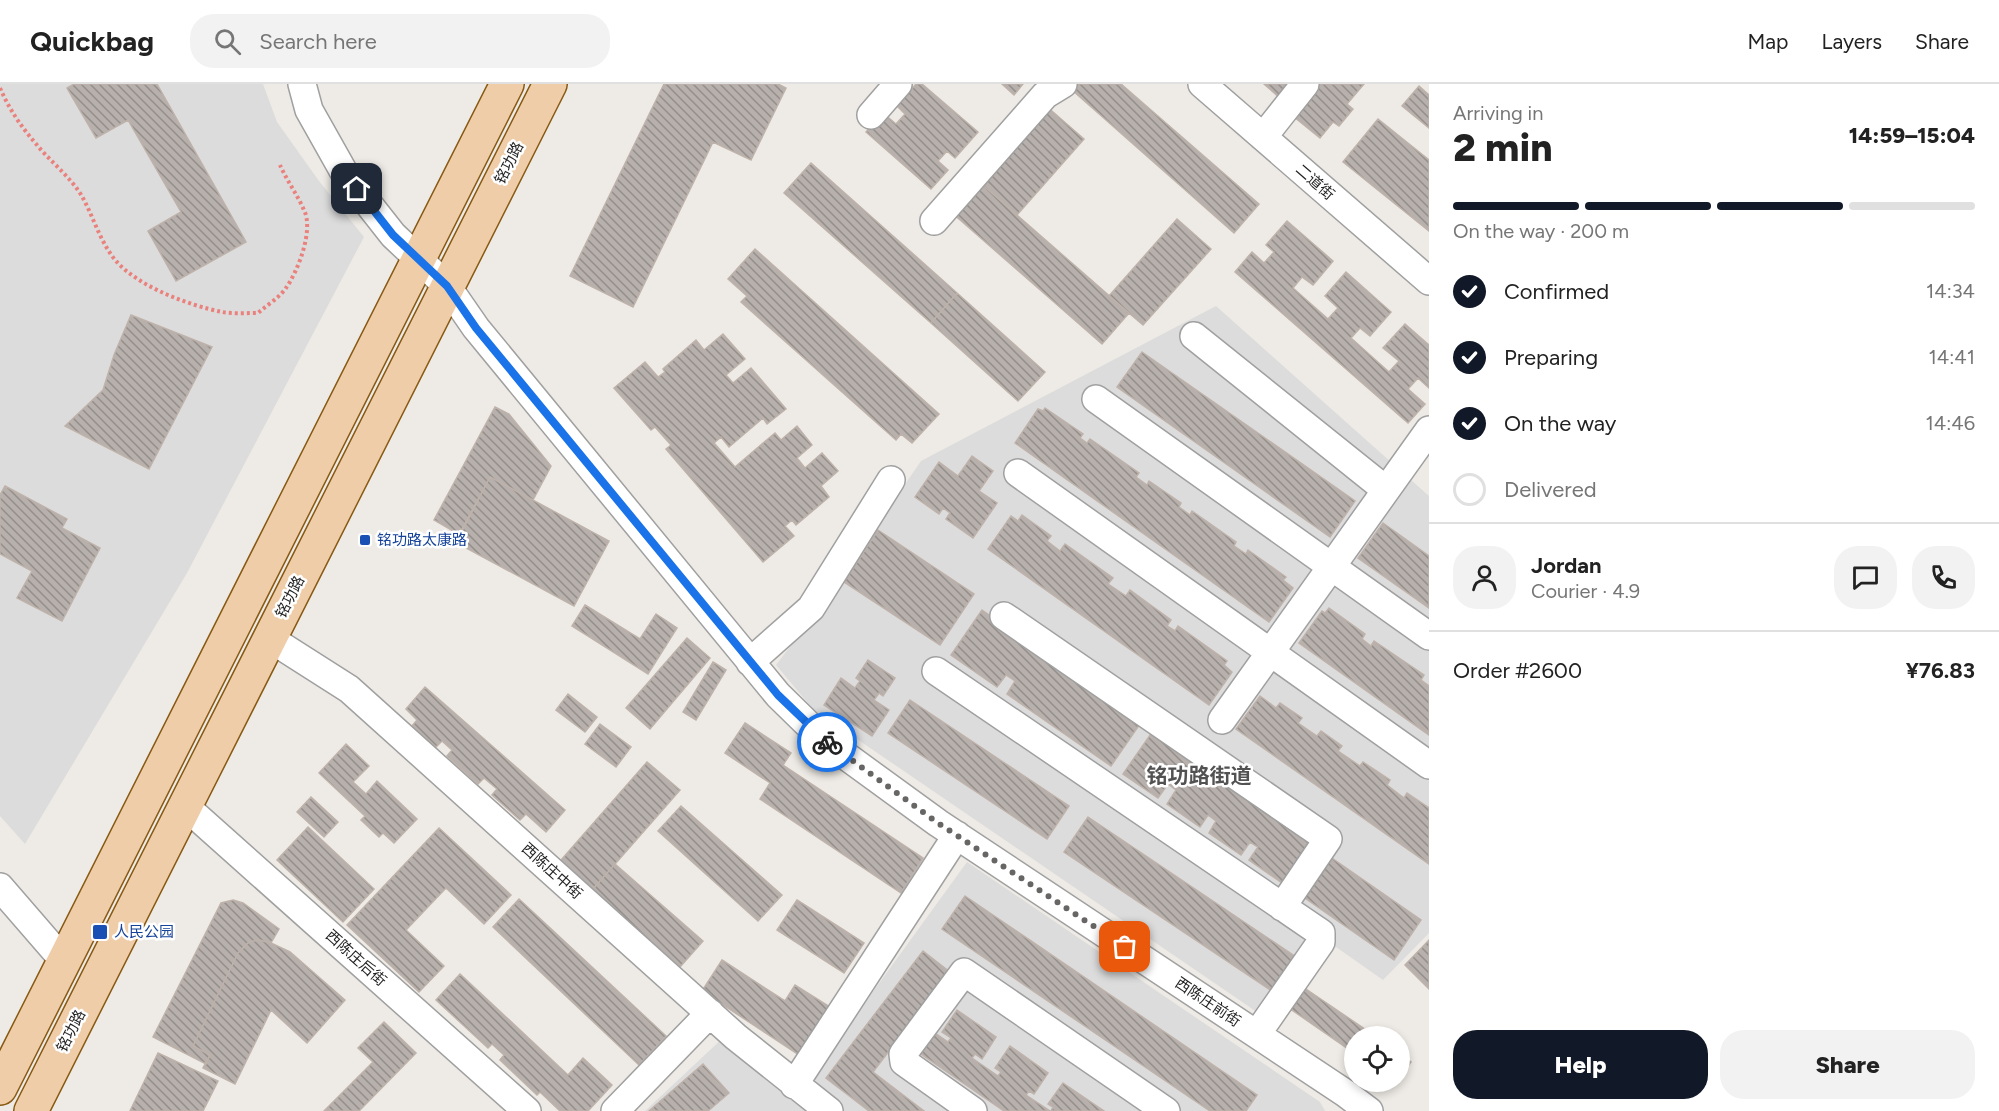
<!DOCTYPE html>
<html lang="en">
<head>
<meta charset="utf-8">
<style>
  body { margin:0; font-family:Figtree,"Noto Sans SC",sans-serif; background:#f2f2f2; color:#222; height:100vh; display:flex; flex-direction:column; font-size:22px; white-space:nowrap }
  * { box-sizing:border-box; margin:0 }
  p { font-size:20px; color:#767676 }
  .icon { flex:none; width:33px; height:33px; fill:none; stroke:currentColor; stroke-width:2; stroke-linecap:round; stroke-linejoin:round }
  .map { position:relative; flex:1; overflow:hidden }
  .panel { display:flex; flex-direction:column; background:#fff; width:570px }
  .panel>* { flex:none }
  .tools { position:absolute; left:1344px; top:942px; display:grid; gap:12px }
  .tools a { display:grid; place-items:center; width:66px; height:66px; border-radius:50%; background:#fff; box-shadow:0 3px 9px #0003; font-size:30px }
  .pin { position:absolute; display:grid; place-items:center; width:51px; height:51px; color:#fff; margin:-26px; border-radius:12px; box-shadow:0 3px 9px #0006 }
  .courier { position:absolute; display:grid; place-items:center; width:60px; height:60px; margin:-30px; border:4px solid #1a73e8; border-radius:50%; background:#fff; color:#222; box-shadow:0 2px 8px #0007 }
  .summary em { font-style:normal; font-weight:800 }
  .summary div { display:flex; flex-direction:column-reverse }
  .summary { display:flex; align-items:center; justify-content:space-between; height:102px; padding:0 24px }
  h1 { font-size:39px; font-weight:800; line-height:45px }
  .bar { display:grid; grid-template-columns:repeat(4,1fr); gap:9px 6px; align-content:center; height:72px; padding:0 24px }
  .bar i { height:8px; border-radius:4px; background:#e0e0e0 }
  .bar .current { background:#111827 }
  .bar p { grid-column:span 4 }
  .line { display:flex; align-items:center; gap:15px; padding:0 24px; border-top:2px solid #e0e0e0 }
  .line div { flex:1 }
  .round { display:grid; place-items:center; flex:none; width:63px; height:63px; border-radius:24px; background:#f2f2f2 }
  ol { padding:0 24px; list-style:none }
  li { display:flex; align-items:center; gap:18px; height:66px }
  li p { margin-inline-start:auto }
  li .icon { padding:6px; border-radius:50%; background:#111827; color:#fff; stroke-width:4 }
  li:last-child { color:#767676 }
  li i { width:33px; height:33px; border:3px solid #e0e0e0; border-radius:50% }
  .button { display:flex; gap:12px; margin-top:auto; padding:12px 24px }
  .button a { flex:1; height:69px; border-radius:24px; background:#111827; color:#fff; font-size:24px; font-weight:800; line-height:69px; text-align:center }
  .button a+a { background:#f2f2f2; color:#222 }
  header { display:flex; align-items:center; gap:36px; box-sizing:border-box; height:84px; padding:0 30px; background:#fff; border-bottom:2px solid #e0e0e0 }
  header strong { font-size:28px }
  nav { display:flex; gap:33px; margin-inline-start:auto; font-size:21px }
  .search { width:420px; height:54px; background:#f2f2f2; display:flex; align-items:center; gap:15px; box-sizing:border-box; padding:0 21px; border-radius:24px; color:#767676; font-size:22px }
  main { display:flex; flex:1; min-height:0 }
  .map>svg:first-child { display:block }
</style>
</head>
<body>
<header>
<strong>Quickbag</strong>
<div class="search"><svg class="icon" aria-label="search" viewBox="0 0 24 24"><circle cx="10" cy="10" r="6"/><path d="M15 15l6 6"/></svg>Search here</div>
<nav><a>Map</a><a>Layers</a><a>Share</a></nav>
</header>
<main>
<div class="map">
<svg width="1429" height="1027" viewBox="0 0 1429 1027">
  <defs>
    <pattern id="building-back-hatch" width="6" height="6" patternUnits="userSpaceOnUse" patternTransform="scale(1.5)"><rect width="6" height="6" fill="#b7b0ac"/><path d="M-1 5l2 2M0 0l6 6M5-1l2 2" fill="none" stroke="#948f8b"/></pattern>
  </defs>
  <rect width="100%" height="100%" fill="#eeebe6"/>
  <!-- residential -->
  <path fill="#dddcdc" d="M 0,0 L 263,0 L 277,38 L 319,97 L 364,153 L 187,489 L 25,760 L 0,732 Z
    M 1216,222 L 1429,412 L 1429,849 L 1383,896 L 1336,863 L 1273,939 L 813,625 L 776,581 L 825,517 L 921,377 Z
    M 967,778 L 1320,1018 L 1325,1027 L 842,1027 L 806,1000 Z
    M 725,952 L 823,1027 L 645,1027 Z"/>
  <!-- building -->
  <path fill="url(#building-back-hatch)" stroke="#beb2aa" stroke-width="1.5" d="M 74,0 L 157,0 L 246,158 L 176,197 L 148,147 L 181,128 L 128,36 L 96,54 L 67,4 Z
    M 664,0 L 778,0 L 786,4 L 751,76 L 713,58 L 633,223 L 570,192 Z
    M 916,0 L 922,0 L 978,48 L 955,74 L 947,67 L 938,77 L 948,86 L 931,105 L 866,48 L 883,29 L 896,40 L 905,30 L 897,22 Z
    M 1002,0 L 1023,0 L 1014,11 Z
    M 1078,0 L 1121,0 L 1259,120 L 1234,149 L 1072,6 Z
    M 1264,0 L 1296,0 L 1282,16 Z
    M 1320,0 L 1364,0 L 1347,20 L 1353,25 L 1339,42 L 1333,38 L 1320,54 L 1294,33 Z
    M 1419,2 L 1429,11 L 1429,44 L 1402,22 Z
    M 1045,21 L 1084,55 L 1017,131 L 978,97 Z
    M 1378,35 L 1429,76 L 1429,147 L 1343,78 Z
    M 811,79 L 957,209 L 931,239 L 784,109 Z
    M 978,97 L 1129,229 L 1102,260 L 951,128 Z
    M 1177,135 L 1211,165 L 1143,241 L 1109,212 Z
    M 1287,137 L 1333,177 L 1313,201 L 1302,193 L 1293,204 L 1328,235 L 1338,224 L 1325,212 L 1346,188 L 1391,228 L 1370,252 L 1360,244 L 1351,254 L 1389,288 L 1399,277 L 1383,264 L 1405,240 L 1429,261 L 1429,304 L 1418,294 L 1408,305 L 1425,320 L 1408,339 L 1235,188 L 1252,168 L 1264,179 L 1274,168 L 1266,161 Z
    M 755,165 L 939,330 L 912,359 L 901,350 L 896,356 L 741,218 L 747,212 L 728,195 Z
    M 957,209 L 1045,288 L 1018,317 L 931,239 Z
    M 131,231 L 212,263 L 149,385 L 65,342 L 103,306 L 114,271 Z
    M 723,250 L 745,275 L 726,291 L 733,299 L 751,284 L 786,325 L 767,340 L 763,334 L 729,363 L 721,353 L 714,359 L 735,383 L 775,349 L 781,356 L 797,342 L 812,361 L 797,374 L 805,384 L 822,369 L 838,387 L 821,402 L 829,413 L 796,441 L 792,436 L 785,442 L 794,452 L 763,478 L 666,365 L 671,361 L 655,343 L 651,346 L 614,304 L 645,278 L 658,293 L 665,288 L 663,285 L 696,256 L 704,266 Z
    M 1142,268 L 1355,417 L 1330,453 L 1117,303 Z
    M 495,323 L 509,330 L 551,382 L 533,416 L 490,393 L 460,451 L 434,436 Z
    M 1045,324 L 1083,350 L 1080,354 L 1087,359 L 1090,355 L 1139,389 L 1136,393 L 1147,401 L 1149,397 L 1181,419 L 1179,423 L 1190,431 L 1192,427 L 1236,458 L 1234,462 L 1246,470 L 1248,466 L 1286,493 L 1283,496 L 1293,504 L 1269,538 L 1015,359 L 1038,325 L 1043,327 Z
    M 972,372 L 993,387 L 979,407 L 997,419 L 973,454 L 946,435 L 950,429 L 943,424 L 939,430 L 915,413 L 939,378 L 958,392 Z
    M 490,393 L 609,457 L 574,522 L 455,458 Z
    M 5,402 L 67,435 L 62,444 L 100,464 L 62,537 L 17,514 L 32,487 L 0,470 L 0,411 Z
    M 1022,431 L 1051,452 L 1047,457 L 1060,467 L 1065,460 L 1113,494 L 1108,500 L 1126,512 L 1130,506 L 1171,536 L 1167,542 L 1175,547 L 1178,542 L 1227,577 L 1224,581 L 1232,588 L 1209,621 L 988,465 L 1011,432 L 1018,437 Z
    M 1383,439 L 1429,472 L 1429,524 L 1358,474 Z
    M 878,446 L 974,510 L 940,561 L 844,498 Z
    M 585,521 L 640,555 L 656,530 L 677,544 L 648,590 L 572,542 Z
    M 1329,524 L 1365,550 L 1362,555 L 1371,562 L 1374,557 L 1424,591 L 1421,596 L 1429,602 L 1429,651 L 1299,559 L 1322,527 L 1325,529 Z
    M 982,526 L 1142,637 L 1111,682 L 1007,610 L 1015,597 L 1006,591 L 997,603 L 951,571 Z
    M 687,554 L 710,574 L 650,645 L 626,624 Z
    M 868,576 L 895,594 L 883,612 L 879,609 L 874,616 L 889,626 L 872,652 L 824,621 L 841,594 L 855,604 L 860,597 L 856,594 Z
    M 713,578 L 726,586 L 696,636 L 683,628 Z
    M 425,603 L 565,726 L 546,748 L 526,730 L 520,736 L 492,711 L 497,705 L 484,694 L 478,700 L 447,672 L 452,666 L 442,657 L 436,663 L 412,642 L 417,636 L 406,625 Z
    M 568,610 L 597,633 L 585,648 L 556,626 Z
    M 1260,612 L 1276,624 L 1280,619 L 1302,634 L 1298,639 L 1317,652 L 1321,647 L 1342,662 L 1338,667 L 1360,682 L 1363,678 L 1390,696 L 1387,701 L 1404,714 L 1407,709 L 1429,724 L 1429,780 L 1236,645 Z
    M 910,616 L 1069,722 L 1047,755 L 888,649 Z
    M 745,639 L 791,669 L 783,681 L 923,774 L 901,809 L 760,715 L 770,699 L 725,669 Z
    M 600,640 L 631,663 L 616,683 L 585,660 Z
    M 1155,644 L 1316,756 L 1285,801 L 1249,776 L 1258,763 L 1250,758 L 1241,771 L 1209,749 L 1216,737 L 1208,731 L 1200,743 L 1167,720 L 1176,706 L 1168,700 L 1158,714 L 1123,690 Z
    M 346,660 L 369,682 L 353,698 L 366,710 L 377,697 L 417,735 L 394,759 L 383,749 L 379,753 L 361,736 L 365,732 L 319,689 Z
    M 647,678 L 680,706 L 587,812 L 555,783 Z
    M 311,713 L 338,738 L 324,753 L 297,728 Z
    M 681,722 L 782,811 L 758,837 L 658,747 Z
    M 1088,733 L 1296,873 L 1272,907 L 1064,768 Z
    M 308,743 L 374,805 L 343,838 L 277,776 Z
    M 439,744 L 511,811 L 484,840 L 446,804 L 406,846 L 444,882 L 419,908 L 347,841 Z
    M 1329,772 L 1421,836 L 1394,876 L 1302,812 Z
    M 615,780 L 703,857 L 680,883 L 592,806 Z
    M 965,812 L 1257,1011 L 1246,1027 L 1210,1027 L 942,845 Z
    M 519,815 L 666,952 L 639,981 L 493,843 Z
    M 233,816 L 243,819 L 279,845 L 271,859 L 259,856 L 249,858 L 238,869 L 193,962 L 210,971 L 206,980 L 153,953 L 221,819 Z
    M 797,816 L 864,859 L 844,889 L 777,846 Z
    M 259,856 L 271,859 L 290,868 L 345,916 L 307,959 L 271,926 L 235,1000 L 203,984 L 210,971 L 193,962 L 238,869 L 249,858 Z
    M 1429,856 L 1429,905 L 1405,881 Z
    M 923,867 L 955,892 L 934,908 L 873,988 L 924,1027 L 869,1027 L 826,994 Z
    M 722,876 L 785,917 L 795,901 L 830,923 L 799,971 L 702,907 Z
    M 460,890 L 568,991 L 583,974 L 612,1001 L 588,1027 L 560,1027 L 540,1008 L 537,1011 L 500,976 L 504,971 L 492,960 L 488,964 L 436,916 Z
    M 1303,903 L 1375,952 L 1354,952 L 1354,969 L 1289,924 Z
    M 957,926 L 996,953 L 982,975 L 975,970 L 972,974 L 998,992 L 1001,988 L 995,984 L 1010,962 L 1048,989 L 1034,1010 L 1029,1007 L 1026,1011 L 1050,1027 L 1004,1027 L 921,970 L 935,949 L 948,958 L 951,954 L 942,948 Z
    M 384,938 L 416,969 L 359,1027 L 324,1027 L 373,978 L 358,964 Z
    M 158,969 L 218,997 L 203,1027 L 130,1027 Z
    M 1400,970 L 1411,978 L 1400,994 Z
    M 703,980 L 729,1009 L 708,1027 L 649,1027 Z
    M 1063,999 L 1104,1027 L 1051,1027 L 1053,1023 L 1048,1020 Z"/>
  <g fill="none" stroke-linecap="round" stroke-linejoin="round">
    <!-- minor casing -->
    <g stroke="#a0a0a0" stroke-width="30">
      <path id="minor" d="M 302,0 L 309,26 L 345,90 L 393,151 L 447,202 L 476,244 L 778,611 L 824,656 L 938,739 L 1345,1009 L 1369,1027
        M 1202,0 L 1429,197
        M 871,31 L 898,0
        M 1263,53 L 1305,0
        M 934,137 L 1045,11 L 1063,0
        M 1194,252 L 1386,406
        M 1096,315 L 1429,552
        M 1018,389 L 1429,681
        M 1004,532 L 1328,755 L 1282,823
        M 269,554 L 349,605 L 736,953 L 829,1027
        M 750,578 L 811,524 L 891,396
        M 936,587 L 1321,849 L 1321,858 L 1257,950
        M 1222,636 L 1429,346
        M 185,722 L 527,1027
        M 0,803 L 64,877
        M 794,1001 L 957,751
        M 615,1027 L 710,929
        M 973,1027 L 904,978 L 903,970 L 964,888 L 1166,1027"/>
    </g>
    <!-- major casing -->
    <g stroke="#875912" stroke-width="36">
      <path id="major" d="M 0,1004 L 507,0
        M 31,1027 L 550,0"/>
    </g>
    <!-- path -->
    <path stroke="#e9817d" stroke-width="4" stroke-dasharray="3 3" stroke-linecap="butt" d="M 0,4 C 9,25 22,44 37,61 C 50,77 68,91 80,109 C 93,130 99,157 116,177 C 139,203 188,221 222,228 C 233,230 246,229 258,229 C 267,221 279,214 286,204 C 298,187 314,146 304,126 C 297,110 287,97 280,81"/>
    <!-- minor -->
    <use href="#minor" stroke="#fff" stroke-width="27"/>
    <!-- major -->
    <use href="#major" stroke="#f0cda9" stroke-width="33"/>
  </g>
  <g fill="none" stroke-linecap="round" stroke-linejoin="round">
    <!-- done -->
    <path stroke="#676665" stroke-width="6" stroke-dasharray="0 10.8" d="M 827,658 L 938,739 L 1125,863"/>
    <!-- route -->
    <path stroke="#1a73e8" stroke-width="8" d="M 357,105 L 393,151 L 447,202 L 476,244 L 778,611 L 827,658"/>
  </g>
  <!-- markers -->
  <g fill="#1a4fb4" stroke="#fff" stroke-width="2">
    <rect x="359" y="450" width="12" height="12" rx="3"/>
    <rect x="92" y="840" width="16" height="16" rx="3"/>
  </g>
  <g text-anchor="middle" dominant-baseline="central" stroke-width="5" stroke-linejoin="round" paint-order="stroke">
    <!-- street labels -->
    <g font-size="15" fill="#1f1f1f" stroke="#fff">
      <text transform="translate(509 79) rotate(-63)">铭功路</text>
      <text transform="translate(1315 98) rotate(41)">二道街</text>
      <text transform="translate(290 513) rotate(-63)">铭功路</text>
      <text transform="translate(552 787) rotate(42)">西陈庄中街</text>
      <text transform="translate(356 874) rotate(42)">西陈庄后街</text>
      <text transform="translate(1208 918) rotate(34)">西陈庄前街</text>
      <text transform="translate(71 947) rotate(-63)">铭功路</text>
    </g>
    <!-- transit labels -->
    <g font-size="15" fill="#164399" stroke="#fff" text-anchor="start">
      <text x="377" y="456">铭功路太康路</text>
      <text x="114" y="848">人民公园</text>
    </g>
    <!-- district labels -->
    <g font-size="21" font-weight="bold" fill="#525252" stroke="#fff">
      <text x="1199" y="691">铭功路街道</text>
    </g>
  </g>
</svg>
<div class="tools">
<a><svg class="icon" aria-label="locate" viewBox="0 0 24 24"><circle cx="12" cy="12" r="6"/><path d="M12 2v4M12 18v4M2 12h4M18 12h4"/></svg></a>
</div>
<div class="pin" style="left:1125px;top:863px;background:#ea580c"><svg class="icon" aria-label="bag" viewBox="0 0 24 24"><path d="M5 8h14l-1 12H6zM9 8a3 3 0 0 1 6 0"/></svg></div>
<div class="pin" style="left:357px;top:105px;background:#1f2937"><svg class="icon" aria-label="home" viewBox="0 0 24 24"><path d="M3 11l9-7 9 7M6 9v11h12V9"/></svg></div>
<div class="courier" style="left:827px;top:658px"><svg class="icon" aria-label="bike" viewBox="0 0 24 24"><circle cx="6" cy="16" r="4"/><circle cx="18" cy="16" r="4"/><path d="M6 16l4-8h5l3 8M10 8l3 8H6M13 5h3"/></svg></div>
</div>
<section class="panel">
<div class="summary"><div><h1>2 min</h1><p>Arriving in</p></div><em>14:59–15:04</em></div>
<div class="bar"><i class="current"></i><i class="current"></i><i class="current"></i><i></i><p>On the way · 200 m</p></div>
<ol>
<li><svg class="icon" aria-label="check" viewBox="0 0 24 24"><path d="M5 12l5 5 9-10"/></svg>Confirmed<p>14:34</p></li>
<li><svg class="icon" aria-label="check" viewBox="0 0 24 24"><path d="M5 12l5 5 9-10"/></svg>Preparing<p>14:41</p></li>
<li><svg class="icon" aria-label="check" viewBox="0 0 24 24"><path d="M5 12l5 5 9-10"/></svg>On the way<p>14:46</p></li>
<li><i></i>Delivered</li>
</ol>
<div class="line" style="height:108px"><a class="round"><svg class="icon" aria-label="person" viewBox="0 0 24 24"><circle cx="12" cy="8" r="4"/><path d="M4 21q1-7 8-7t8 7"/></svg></a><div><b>Jordan</b><p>Courier · 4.9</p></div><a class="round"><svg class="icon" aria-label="chat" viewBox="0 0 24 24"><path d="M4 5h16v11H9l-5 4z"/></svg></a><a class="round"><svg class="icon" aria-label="phone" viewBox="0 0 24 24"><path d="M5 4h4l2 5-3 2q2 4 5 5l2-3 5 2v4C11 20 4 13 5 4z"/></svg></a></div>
<div class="line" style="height:78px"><div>Order #2600</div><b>¥76.83</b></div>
<div class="button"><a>Help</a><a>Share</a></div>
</section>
</main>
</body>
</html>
